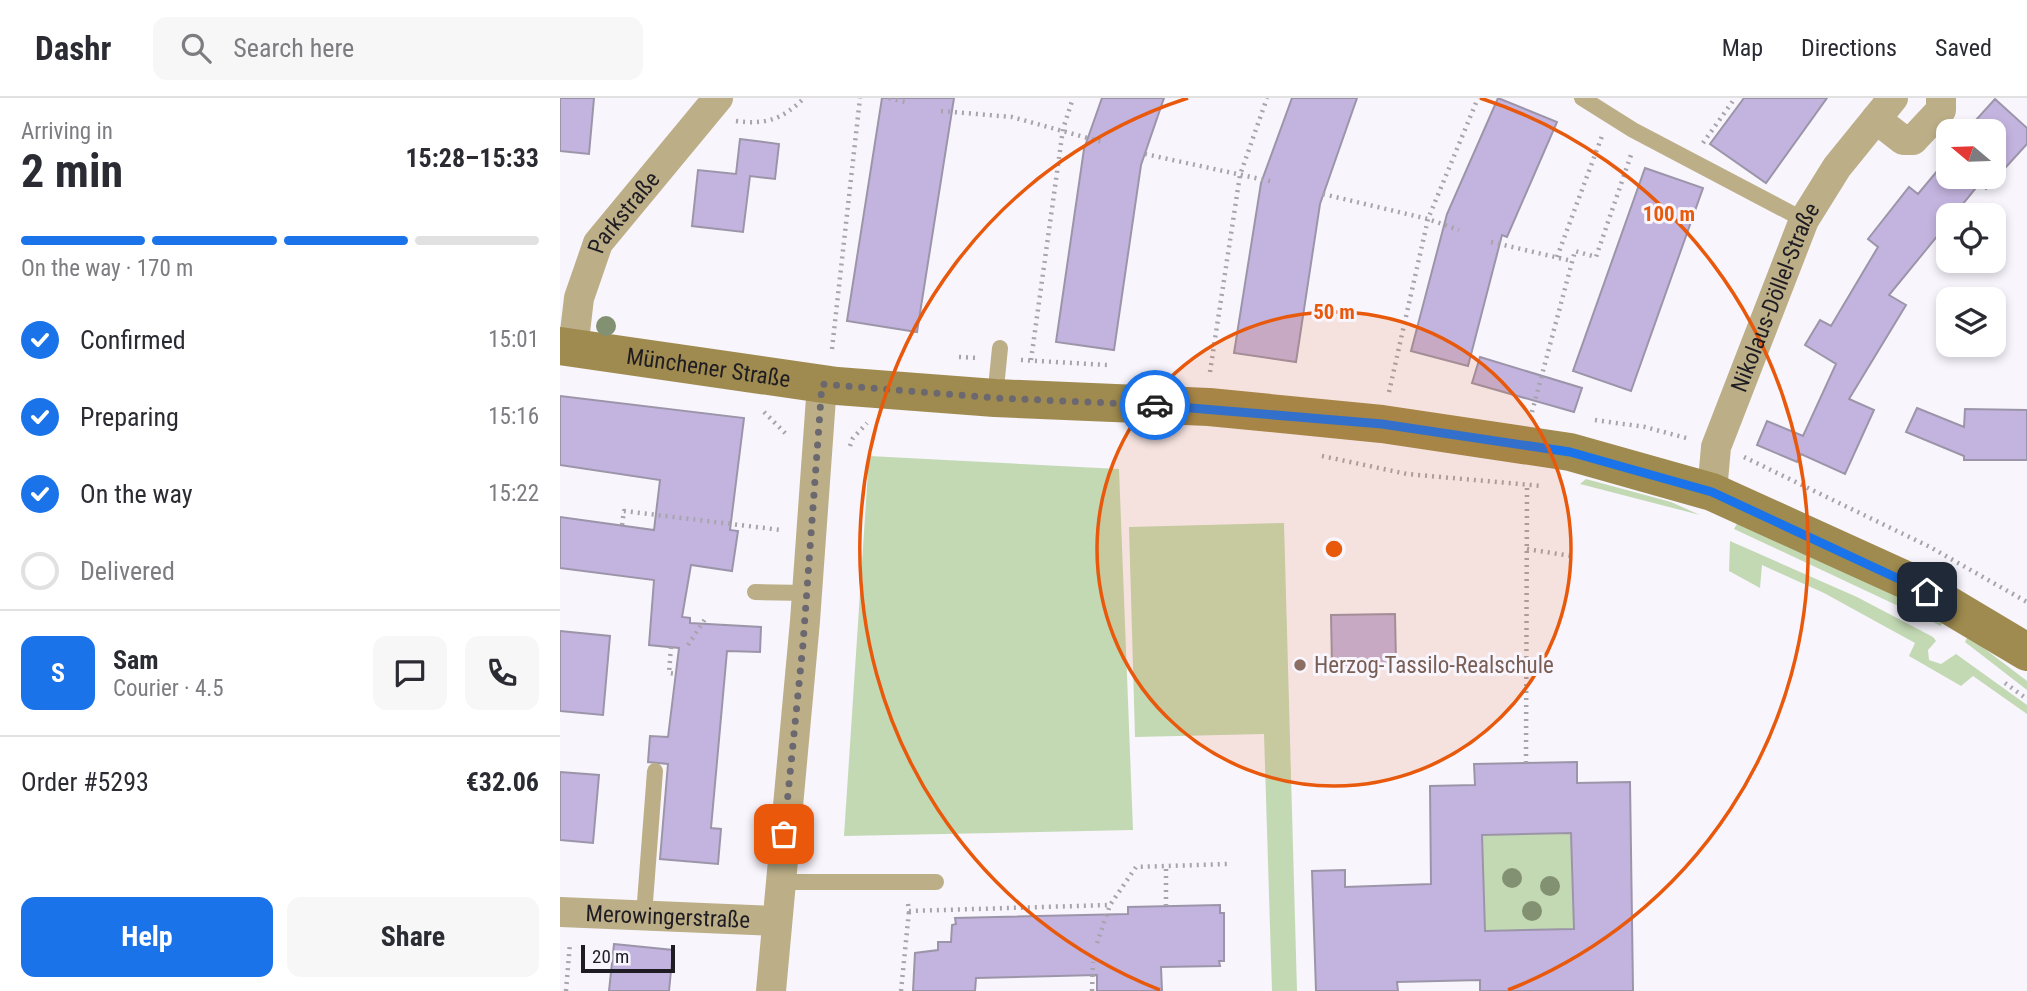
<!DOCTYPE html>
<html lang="en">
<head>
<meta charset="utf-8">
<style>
  body { margin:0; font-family:"Roboto Condensed",sans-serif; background:#f7f7f7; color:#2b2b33; height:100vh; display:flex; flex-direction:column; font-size:26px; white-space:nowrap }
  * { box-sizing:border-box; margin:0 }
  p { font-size:23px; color:#7c7c81 }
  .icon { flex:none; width:38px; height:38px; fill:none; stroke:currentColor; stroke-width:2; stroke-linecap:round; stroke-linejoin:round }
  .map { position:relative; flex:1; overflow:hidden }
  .details { display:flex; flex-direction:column; background:#fff; width:560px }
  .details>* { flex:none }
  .needle { width:46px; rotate:289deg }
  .tools { position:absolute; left:1376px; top:21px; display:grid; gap:14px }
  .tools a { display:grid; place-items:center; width:70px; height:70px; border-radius:14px; background:#fff; box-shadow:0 4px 10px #0003; font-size:35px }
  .scale { position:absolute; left:21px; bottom:18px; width:94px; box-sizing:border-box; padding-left:7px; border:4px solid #1f1c23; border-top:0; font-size:19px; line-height:24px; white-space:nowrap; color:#1f1c23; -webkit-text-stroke:5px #f8f5fd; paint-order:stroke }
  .pin { position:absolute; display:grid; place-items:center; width:60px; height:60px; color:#fff; margin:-30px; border-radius:14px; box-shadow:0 4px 10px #0006 }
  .courier { position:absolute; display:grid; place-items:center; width:70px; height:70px; margin:-35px; border:5px solid #1a73e8; border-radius:50%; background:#fff; color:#222; box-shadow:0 2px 9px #0007 }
  .head em { font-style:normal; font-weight:700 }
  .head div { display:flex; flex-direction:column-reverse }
  .head { display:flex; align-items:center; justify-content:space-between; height:119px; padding:0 21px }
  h1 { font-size:46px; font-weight:700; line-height:52px }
  .bar { display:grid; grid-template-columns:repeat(4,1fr); gap:10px 7px; align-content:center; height:84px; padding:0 21px }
  .bar i { height:9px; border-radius:5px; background:#e1e1e2 }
  .bar .current { background:#1a73e8 }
  .bar p { grid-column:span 4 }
  .line { display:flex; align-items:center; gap:18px; padding:0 21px; border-top:2px solid #e1e1e2 }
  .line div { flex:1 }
  .round { display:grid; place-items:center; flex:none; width:74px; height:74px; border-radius:14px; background:#f7f7f7 }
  ol { padding:0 21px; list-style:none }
  li { display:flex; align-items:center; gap:21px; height:77px }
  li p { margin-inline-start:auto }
  li .icon { padding:7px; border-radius:50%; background:#1a73e8; color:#fff; stroke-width:4 }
  li:last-child { color:#7c7c81 }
  li i { width:38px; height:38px; border:4px solid #e1e1e2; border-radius:50% }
  .action { display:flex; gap:14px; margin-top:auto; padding:14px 21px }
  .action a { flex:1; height:80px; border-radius:14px; background:#1a73e8; color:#fff; font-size:28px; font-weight:700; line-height:80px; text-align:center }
  .action a+a { background:#f7f7f7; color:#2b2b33 }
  header { display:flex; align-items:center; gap:42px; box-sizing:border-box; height:98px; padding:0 35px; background:#fff; border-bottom:2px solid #e1e1e2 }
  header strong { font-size:33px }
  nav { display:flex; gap:38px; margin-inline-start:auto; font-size:24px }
  .search { width:490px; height:63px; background:#f7f7f7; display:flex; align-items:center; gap:18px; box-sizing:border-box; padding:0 24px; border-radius:14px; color:#7c7c81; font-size:26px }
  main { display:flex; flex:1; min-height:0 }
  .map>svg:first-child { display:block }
</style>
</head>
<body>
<header>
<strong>Dashr</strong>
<div class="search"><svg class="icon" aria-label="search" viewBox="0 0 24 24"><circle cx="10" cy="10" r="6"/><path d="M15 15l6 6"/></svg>Search here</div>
<nav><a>Map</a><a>Directions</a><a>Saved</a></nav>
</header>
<main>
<section class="details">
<div class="head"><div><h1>2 min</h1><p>Arriving in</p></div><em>15:28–15:33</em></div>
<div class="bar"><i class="current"></i><i class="current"></i><i class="current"></i><i></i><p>On the way · 170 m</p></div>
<ol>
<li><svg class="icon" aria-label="check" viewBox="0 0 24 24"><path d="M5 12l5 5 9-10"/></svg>Confirmed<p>15:01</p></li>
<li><svg class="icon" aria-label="check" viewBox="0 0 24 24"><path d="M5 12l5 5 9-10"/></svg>Preparing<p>15:16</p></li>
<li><svg class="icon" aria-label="check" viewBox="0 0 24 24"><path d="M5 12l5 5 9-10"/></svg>On the way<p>15:22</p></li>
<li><i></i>Delivered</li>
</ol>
<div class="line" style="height:126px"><b class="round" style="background:#1a73e8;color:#fff">S</b><div><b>Sam</b><p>Courier · 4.5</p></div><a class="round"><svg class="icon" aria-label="chat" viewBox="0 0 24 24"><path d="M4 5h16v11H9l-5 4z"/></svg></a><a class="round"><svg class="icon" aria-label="phone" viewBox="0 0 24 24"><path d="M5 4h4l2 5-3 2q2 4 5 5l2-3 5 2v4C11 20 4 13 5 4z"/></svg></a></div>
<div class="line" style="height:91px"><div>Order #5293</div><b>€32.06</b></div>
<div class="action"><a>Help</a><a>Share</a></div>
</section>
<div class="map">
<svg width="1467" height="893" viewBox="0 0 1467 893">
  <rect width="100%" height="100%" fill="#f8f5fd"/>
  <!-- green -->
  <path fill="#c3d9b4" d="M 309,358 L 559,371 L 573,732 L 284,738 Z
    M 1026,381 L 1111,404 L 1140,417 L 1020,386 Z
    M 1178,424 L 1271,465 L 1383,522 L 1381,528 L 1174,431 Z
    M 724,425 L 737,893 L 712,893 L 704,636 L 575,639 L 569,429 Z
    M 1170,443 L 1297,499 L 1373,539 L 1376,543 L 1368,552 L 1369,562 L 1381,566 L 1396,556 L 1467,607 L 1467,616 L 1413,578 L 1401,588 L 1349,558 L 1355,545 L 1264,495 L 1202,467 L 1200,490 L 1169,473 Z
    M 1408,538 L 1467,583 L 1467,592 L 1405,544 Z
    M 1011,735 L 1014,831 L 925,833 L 922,737 Z"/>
  <!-- building -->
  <path fill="#c3b4df" stroke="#9c95a9" stroke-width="2" fill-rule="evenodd" d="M 0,0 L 34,0 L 29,56 L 0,53 Z
    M 322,0 L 394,0 L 357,234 L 287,223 Z
    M 542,0 L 604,0 L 581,67 L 554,252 L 496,244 L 524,51 Z
    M 732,0 L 797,0 L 760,106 L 736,264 L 674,255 L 701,85 Z
    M 938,0 L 997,24 L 947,139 L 942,137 L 908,268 L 851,253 L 887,116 Z
    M 1184,0 L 1267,0 L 1206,85 L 1150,46 Z
    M 1435,1 L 1467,30 L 1467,46 L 1426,91 L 1419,86 L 1394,117 L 1388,117 L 1388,125 L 1329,197 L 1346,207 L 1289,301 L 1314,312 L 1285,376 L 1241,356 L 1237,364 L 1197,347 L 1207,323 L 1243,338 L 1276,266 L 1245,247 L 1260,222 L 1271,228 L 1318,149 L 1308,141 L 1349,89 L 1358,96 L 1388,60 L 1388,79 L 1433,79 L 1433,33 L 1406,33 Z
    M 180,41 L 219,46 L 215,81 L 190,78 L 183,134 L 132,128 L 138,72 L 176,76 Z
    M 1085,70 L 1143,90 L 1071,293 L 1013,273 Z
    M 920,259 L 1022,290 L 1014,314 L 912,285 Z
    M 0,298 L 184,320 L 170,432 L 178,433 L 172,473 L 131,467 L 122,519 L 130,520 L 130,525 L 201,529 L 200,554 L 167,553 L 151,730 L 161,731 L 158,766 L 100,761 L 108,666 L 88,664 L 90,638 L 108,639 L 119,550 L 89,547 L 94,482 L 0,470 L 0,419 L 94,432 L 100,382 L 0,367 Z
    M 1357,310 L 1404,329 L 1405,311 L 1467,312 L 1467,362 L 1404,362 L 1404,358 L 1346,334 Z
    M 835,516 L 836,566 L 772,567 L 771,517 Z
    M 0,533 L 50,538 L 43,617 L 0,613 Z
    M 1017,664 L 1017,685 L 1070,684 L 1073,893 L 920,893 L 920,882 L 837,884 L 838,893 L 756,893 L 752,773 L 785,772 L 785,789 L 871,786 L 870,688 L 915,687 L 914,666 ZM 1011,735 L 1014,831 L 925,833 L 922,737 Z
    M 0,674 L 39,677 L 33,745 L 0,742 Z
    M 660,807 L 660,815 L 664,815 L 664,863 L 659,863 L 660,868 L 601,869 L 602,893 L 537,893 L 537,877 L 416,880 L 415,893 L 353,893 L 355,855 L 378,852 L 378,844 L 391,844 L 392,827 L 396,826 L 395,820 L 568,816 L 568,809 Z
    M 54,846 L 113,852 L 109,893 L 49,893 Z"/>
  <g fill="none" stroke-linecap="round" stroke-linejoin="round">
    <!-- path -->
    <path stroke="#a7a4ab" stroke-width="4.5" stroke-dasharray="2 5" stroke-linecap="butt" d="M 329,0 L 349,5
      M 381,13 L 452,19 L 542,44
      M 176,23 C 206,27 223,21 244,0
      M 1143,45 L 1175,0
      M 585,56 L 714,84
      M 763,96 L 868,121 L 899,132
      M 931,144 L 1012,163
      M 997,159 L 1042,38
      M 272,251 L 300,0
      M 399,259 L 418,260
      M 461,262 L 547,267
      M 471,262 L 503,31 L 513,0
      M 650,274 L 680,77 L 707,0
      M 829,294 L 868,121 L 918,0
      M 204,314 L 227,337
      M 972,314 L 1015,153 L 1036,159 L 1071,57
      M 1035,322 L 1085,329 L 1130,341
      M 290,348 L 293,340 L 307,325
      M 762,358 L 847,376 L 982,388
      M 1184,359 L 1370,449 L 1467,504
      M 62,427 L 64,413 L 221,432
      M 967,451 L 1011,458
      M 128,547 L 147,518
      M 111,549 L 109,575 L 116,576
      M 1445,585 L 1467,601
      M 966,665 L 967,388
      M 348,806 L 349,813 L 550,807 L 576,769 L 667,766
      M 606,808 L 606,768
      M 537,845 L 550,807
      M 6,893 L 10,845
      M 341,893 L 349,813
      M 532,893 L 533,864"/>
    <!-- lane -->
    <path stroke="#bcaf88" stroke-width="16" d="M 1022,0 L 1073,32 L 1244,122
      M 435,300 L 440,250
      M 195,494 L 247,495
      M 219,784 L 376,784
      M 84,817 L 95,673"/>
    <!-- street -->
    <g stroke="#bcaf88" stroke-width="30">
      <path d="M 1316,21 L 1343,42 L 1353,42 L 1381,12 L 1381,0"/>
      <path id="s1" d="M 13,251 L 19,200 L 38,145 L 158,0"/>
      <path id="s2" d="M 1152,394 L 1156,349 L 1244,122 L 1277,69 L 1333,0"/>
      <path id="s3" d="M 0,814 L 215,823"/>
      <path d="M 211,893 L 245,523 L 262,286"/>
    </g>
    <!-- secondary -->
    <path stroke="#9f8b4f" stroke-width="38" id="s4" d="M 0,248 L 277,288 L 435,300 L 649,309 L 822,326 L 1010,354 L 1152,394 L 1348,483 L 1467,554"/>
  </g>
  <!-- trees -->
  <g fill="#829172">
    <circle cx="46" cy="228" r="10"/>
    <circle cx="952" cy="780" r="10"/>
    <circle cx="990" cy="788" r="10"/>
    <circle cx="972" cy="813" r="10"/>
  </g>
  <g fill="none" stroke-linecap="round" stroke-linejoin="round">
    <!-- done -->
    <path stroke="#6b686f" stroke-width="7" stroke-dasharray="0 12.6" d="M 224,736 L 243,546 L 262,286 L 435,300 L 595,307"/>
    <!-- route -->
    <path stroke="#1a73e8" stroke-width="9" d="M 595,307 L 822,326 L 1010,354 L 1152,394 L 1367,494"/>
  </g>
  <!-- distance rings -->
  <circle cx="774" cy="451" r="237" fill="#e8590c" fill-opacity=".12"/>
  <g fill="none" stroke="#e8590c" stroke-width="3.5">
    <circle cx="774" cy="451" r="237"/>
    <path d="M600 892A474 474 0 0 1 628 0M920 0A474 474 0 0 1 948 892"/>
  </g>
  <!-- markers -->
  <circle fill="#8d6e63" stroke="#f8f5fd" stroke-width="2.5" cx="740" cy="567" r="7"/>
  <g text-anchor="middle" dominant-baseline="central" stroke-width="6" stroke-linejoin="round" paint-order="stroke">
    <!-- street labels -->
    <g font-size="23" fill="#1f1c23" stroke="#f8f5fd">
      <text stroke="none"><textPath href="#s1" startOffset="149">Parkstraße</textPath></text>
      <text stroke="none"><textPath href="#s2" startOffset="206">Nikolaus-Döllel-Straße</textPath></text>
      <text stroke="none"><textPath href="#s4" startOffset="150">Münchener Straße</textPath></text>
      <text stroke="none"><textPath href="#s3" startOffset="108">Merowingerstraße</textPath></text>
    </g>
    <!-- education labels -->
    <g font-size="23" fill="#785e54" stroke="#f8f5fd" text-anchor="start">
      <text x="754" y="567">Herzog-Tassilo-Realschule</text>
    </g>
  </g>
  <circle cx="774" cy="451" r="10" fill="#e8590c" stroke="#f8f5fd" stroke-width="3.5"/>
  <g font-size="21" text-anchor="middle" font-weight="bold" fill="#e8590c" stroke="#f8f5fd" stroke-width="6" stroke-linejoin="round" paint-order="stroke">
    <text x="1109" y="123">100 m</text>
    <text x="774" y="221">50 m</text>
  </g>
</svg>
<div class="tools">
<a><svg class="needle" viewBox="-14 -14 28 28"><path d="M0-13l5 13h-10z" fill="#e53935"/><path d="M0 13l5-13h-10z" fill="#7c7c81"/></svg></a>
<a><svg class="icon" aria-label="locate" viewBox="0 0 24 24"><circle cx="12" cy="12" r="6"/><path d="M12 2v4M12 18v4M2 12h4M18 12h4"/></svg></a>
<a><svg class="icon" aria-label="layers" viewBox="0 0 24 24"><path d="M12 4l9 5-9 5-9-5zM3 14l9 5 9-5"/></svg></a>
</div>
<div class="scale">20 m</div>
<div class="pin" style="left:224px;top:736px;background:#ea580c"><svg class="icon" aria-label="bag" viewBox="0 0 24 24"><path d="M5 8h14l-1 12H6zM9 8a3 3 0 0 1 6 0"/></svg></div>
<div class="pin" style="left:1367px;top:494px;background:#1f2937"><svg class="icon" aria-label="home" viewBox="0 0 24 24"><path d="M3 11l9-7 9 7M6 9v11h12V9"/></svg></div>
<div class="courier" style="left:595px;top:307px"><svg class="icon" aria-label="car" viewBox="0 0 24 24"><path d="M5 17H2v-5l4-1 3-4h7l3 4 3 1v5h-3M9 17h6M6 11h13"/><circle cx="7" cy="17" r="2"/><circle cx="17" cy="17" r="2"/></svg></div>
</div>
</main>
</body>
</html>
